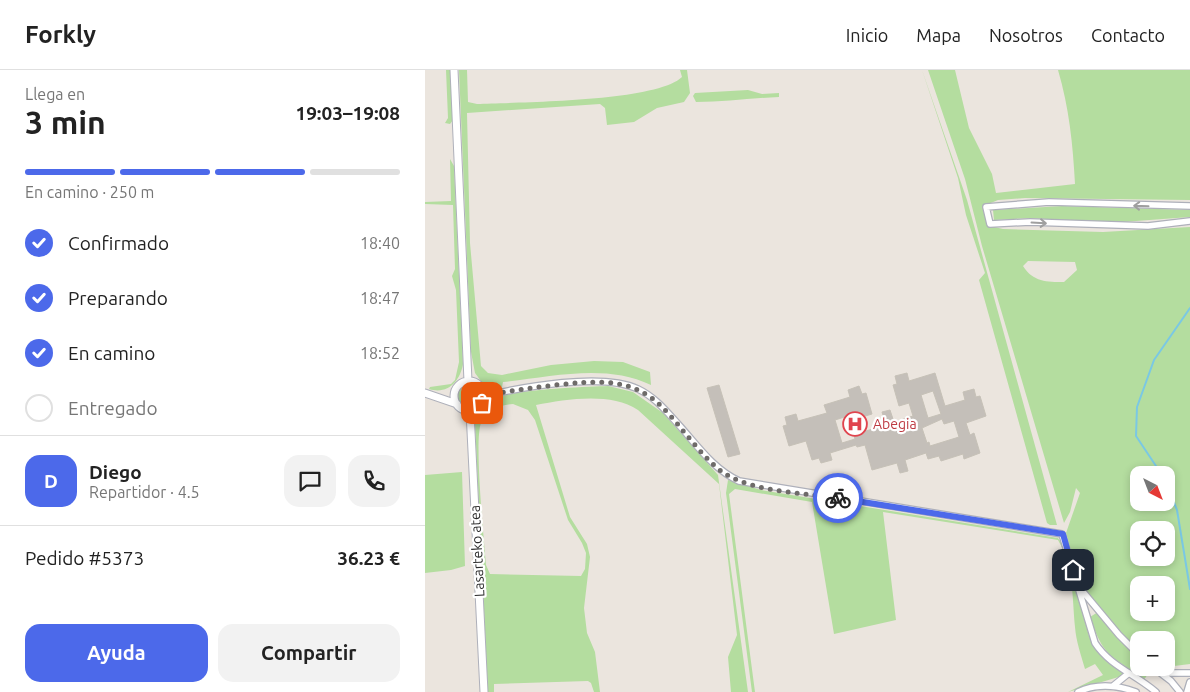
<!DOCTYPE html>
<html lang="es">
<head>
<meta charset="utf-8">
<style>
  body { margin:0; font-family:Ubuntu,sans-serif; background:#f2f2f2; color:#222; height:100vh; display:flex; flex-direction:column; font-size:19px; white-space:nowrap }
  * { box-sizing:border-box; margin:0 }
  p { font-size:16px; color:#767676 }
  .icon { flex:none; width:28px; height:28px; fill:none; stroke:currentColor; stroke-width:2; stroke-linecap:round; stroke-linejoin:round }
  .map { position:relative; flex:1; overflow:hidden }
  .panel { display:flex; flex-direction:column; background:#fff; width:425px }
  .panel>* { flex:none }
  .needle { width:32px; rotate:138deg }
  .controls { position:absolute; left:705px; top:396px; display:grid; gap:10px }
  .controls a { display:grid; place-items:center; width:45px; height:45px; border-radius:10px; background:#fff; box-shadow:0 2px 8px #0003; font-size:25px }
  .pin { position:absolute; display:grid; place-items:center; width:42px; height:42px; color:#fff; margin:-21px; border-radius:10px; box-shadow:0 2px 8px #0006 }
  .courier { position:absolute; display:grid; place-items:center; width:50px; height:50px; margin:-25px; border:4px solid #4c69ea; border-radius:50%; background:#fff; color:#222; box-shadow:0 1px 6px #0007 }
  .summary em { font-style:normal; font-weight:600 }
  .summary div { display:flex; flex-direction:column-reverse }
  .summary { display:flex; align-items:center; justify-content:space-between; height:85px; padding:0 25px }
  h1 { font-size:32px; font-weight:600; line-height:38px }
  .bar { display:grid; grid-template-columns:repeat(4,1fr); gap:8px 5px; align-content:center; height:60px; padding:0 25px }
  .bar i { height:6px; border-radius:4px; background:#e0e0e0 }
  .bar .on { background:#4c69ea }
  .bar p { grid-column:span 4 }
  .line { display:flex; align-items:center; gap:12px; padding:0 25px; border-top:1px solid #e0e0e0 }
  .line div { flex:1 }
  .round { display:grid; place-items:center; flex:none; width:52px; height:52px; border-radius:15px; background:#f2f2f2 }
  ol { padding:0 25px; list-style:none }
  li { display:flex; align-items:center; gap:15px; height:55px }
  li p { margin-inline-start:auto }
  li .icon { padding:5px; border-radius:50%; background:#4c69ea; color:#fff; stroke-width:4 }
  li:last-child { color:#767676 }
  li i { width:28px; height:28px; border:2px solid #e0e0e0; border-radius:50% }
  .cta { display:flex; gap:10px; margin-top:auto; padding:10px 25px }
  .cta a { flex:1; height:58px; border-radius:15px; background:#4c69ea; color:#fff; font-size:20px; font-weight:600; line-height:58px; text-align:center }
  .cta a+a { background:#f2f2f2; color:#222 }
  header { display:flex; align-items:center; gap:30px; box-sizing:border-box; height:70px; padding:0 25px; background:#fff; border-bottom:1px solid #e0e0e0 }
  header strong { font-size:24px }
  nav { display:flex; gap:28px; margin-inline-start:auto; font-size:18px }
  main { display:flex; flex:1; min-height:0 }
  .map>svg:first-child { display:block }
</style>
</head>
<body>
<header>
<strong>Forkly</strong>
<nav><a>Inicio</a><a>Mapa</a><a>Nosotros</a><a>Contacto</a></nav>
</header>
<main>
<section class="panel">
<div class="summary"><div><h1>3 min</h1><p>Llega en</p></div><em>19:03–19:08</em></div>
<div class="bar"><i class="on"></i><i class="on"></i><i class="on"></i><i></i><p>En camino · 250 m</p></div>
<ol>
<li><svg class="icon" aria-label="check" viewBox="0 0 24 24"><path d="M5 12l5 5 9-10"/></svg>Confirmado<p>18:40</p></li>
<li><svg class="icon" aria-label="check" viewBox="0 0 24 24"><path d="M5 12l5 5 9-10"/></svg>Preparando<p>18:47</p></li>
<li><svg class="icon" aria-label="check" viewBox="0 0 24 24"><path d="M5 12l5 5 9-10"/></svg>En camino<p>18:52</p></li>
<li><i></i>Entregado</li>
</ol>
<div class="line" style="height:90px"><b class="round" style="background:#4c69ea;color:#fff">D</b><div><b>Diego</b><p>Repartidor · 4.5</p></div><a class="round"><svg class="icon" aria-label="chat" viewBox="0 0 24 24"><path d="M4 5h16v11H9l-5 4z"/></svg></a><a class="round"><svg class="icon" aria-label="phone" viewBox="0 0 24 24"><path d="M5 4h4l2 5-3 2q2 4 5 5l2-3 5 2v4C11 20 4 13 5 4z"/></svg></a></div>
<div class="line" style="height:65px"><div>Pedido #5373</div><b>36.23 €</b></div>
<div class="cta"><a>Ayuda</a><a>Compartir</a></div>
</section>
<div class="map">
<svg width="765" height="622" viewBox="0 0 765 622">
  <rect width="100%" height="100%" fill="#ebe5de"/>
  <!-- green -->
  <path fill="#b4dd9f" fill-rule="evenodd" d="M 21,0 L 25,0 L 28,50 L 25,54 L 20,53 L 23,48 Z
    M 34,0 L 42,0 L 43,32 L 52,34 C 94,32 231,32 257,7 L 255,0 L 262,0 L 265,23 L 259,32 L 232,38 L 209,52 L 182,55 L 180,38 L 175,34 L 42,43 L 45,173 L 56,296 L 63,303 L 77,305 L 126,295 L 169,291 L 198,292 L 225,302 L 226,315 C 180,293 127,307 78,312 L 77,317 L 59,315 L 50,303 L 46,282 Z
    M 497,0 L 542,130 L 632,455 L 625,455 L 622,453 L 554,210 L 560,203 L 541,145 L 533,108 Z
    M 503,0 L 530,0 L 544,58 L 567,104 L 571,123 L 650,114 C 648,75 644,37 633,0 L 765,0 L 765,130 L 600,128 L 573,130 L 561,135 L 565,156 L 578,159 L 678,162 L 765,157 L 765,594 L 741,597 L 741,570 L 714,570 L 714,582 L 692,561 L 659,520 L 651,500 L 641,463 L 655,423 L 651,418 L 645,442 L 639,453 L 557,176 L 540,109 ZM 603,191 L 650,192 L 652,200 L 639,212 C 622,212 608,212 598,196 ZM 714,405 L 741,405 L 741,432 L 714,432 ZM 714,460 L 741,460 L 741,488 L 714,488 ZM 714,515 L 741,515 L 741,542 L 714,542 Z
    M 323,20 L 337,24 L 354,23 L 354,27 C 326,28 299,32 271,32 L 268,26 L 270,23 Z
    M 25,89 L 29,96 L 38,294 C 35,311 23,325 4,319 L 5,317 L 26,314 L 30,310 L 34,292 L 31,220 L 27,206 L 30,199 L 28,135 L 0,134 L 0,132 L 26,131 Z
    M 637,136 L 765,140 L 765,147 L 684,153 L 605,148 L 569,150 L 568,140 Z
    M33 325a11 11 0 1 1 22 0a11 11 0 1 1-22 0Z
    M 183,316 L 208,322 L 238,343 L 293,405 L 323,622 L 306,622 L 303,587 L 312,565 L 294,414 L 213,340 C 186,322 142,329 111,335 L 145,447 L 162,474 L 165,487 L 159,538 L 162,563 L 170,582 L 175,622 L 169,622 L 166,613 L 163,611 L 69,614 L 69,622 L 63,622 L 50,353 C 53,344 57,337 65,331 C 84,319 158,317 183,316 ZM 88,334 L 103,340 L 110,350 L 143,450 L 157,473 L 161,483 L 160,499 L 156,506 L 65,504 L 61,495 C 59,470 49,371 56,353 C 62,340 75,335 88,334 Z
    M 37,402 L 40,496 L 26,500 L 0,503 L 0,405 Z
    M 303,410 L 336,420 L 633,468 L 640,478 L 664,566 L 678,588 L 698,603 L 697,606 L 643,622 L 678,605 L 670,594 L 660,599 C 656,585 651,571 650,557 C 647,526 649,498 633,470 L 458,442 L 471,550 L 409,564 L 387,432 L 310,419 L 304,424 L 330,622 L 327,622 L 301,423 Z
    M 673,542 L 714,587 L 714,598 L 726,599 L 719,610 C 687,585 679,589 665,547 Z"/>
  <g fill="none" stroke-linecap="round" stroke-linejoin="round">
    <!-- stream -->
    <path stroke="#7ac8e4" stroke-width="2" d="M 737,405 L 711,366 L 712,337 L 729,290 L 765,238
      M 741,413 L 752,440 L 765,519"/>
  </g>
  <!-- building -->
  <path fill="#c4bfb9" stroke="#c6c1b7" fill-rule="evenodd" d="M 482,303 L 484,311 L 510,303 L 520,336 L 540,330 L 538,322 L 549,319 L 551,327 L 555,326 L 561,346 L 541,353 L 545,365 L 549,363 L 555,383 L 539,389 L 538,384 L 516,391 L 514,386 L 503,389 L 501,383 L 480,390 L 483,401 L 475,403 L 472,393 L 447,400 L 440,375 L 432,377 L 431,375 L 405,383 L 407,390 L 396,393 L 394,388 L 387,390 L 381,371 L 364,376 L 358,356 L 362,355 L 360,347 L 371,344 L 373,351 L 402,343 L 399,335 L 425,327 L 423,320 L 434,316 L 437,324 L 441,323 L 447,344 L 437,347 L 441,361 L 461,355 L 457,342 L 465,340 L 469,352 L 488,346 L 484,333 L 474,336 L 468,315 L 472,314 L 470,306 ZM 508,321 L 516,344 L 503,348 L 496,325 ZM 429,344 L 432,355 L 426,356 L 430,369 L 417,373 L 410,350 ZM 517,349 L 519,354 L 529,351 L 534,367 L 505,376 L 504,372 L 502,373 L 497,358 Z
    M 294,315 L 315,384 L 303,387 L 282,318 Z"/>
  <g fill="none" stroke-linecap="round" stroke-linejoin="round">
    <!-- minor casing -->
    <g stroke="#aeb0ba" stroke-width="8">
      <path id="minor" d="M 765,136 L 624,132 L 561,137 L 565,154 L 605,152 L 723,156 L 765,151
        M 59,326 C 98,317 177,302 213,319 C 230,327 241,341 253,354 C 272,375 288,399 314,411 L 637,464 L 670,573 C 685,596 710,604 731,622
        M 654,517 L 694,565 L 714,585
        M 729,598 L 746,611 L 755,622
        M 738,603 L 765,603
        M 688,616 L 704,603
        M 653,622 C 672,613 692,615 711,622
        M 762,622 L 765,612"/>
    </g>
    <!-- tertiary casing -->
    <g stroke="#aeb0ba" stroke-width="9">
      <path id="tertiary" d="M 29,0 L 43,311
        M29 326a15 15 0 1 1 30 0a15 15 0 1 1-30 0Z
        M 0,323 L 32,334
        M 45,341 L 59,622"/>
    </g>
    <!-- minor -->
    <use href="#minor" stroke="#fff" stroke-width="5.5"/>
    <!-- tertiary -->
    <use href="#tertiary" stroke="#fff" stroke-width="7"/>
  </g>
  <!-- one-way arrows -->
  <defs><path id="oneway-shaft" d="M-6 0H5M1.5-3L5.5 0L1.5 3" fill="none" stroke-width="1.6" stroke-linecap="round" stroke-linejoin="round" transform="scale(1.25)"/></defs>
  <g stroke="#9f9f9f">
    <use href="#oneway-shaft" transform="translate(716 136) rotate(-178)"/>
    <use href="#oneway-shaft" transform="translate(614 153) rotate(3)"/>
  </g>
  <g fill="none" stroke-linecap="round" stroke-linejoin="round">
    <!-- done -->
    <path stroke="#6e6b69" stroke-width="5" stroke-dasharray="0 9" d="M 57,333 L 59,326 C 82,321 106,318 130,315 C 171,311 208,306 239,339 C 257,357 281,393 302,405 C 331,422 380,423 413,428"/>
    <!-- route -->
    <path stroke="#4c69ea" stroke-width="6" d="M 413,428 L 638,464 L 648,500"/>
  </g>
  <!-- icons -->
  <defs>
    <g id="hospital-ring" transform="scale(1.25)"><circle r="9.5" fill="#fff" stroke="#e0444e" stroke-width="1.5"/><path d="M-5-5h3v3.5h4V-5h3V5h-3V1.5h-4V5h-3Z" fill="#e0444e"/></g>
  </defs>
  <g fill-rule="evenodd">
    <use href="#hospital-ring" x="430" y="354"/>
  </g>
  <g text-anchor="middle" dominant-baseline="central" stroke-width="4.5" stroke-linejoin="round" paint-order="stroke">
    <!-- health labels -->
    <g font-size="14" fill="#be3a42" stroke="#fff" text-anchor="start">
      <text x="448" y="354">Abegia</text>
    </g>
    <!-- street labels -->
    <g font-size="14" fill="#2a2a2a" stroke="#fff">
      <text transform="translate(52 481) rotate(-93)">Lasarteko atea</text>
    </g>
  </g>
</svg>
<div class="controls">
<a><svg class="needle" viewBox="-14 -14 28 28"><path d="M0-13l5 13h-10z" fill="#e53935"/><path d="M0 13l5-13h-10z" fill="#767676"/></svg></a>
<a><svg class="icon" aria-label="locate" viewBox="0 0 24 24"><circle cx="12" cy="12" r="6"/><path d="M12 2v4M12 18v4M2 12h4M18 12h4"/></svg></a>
<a>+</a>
<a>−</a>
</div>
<div class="pin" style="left:57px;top:333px;background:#ea580c"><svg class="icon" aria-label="bag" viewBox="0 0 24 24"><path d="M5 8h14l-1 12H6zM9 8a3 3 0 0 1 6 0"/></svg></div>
<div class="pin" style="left:648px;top:500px;background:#1f2937"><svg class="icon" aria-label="home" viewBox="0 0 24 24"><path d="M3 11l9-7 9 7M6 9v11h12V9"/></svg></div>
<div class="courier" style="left:413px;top:428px"><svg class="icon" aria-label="bike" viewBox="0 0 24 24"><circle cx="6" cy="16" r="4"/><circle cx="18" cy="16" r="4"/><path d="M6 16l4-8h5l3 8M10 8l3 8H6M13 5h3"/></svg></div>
</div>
</main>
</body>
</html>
